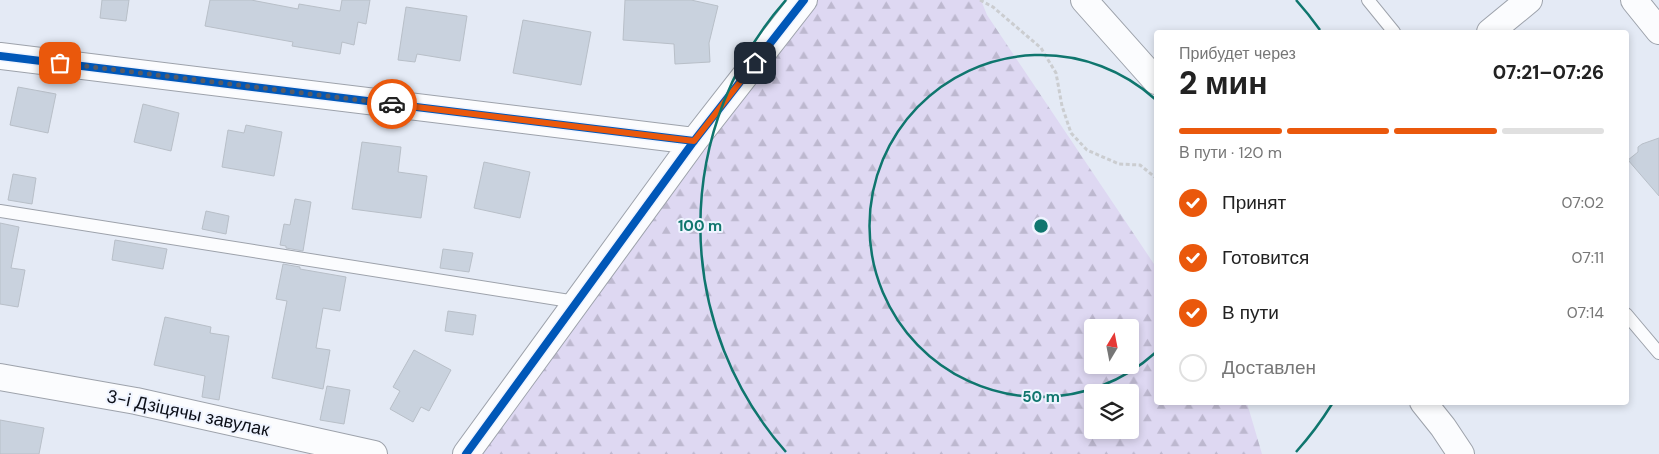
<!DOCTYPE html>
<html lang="ru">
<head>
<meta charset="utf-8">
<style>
  body { margin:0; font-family:"DM Sans",sans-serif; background:#f6f6f6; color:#222; height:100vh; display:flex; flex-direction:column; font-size:19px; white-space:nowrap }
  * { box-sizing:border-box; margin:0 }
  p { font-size:16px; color:#767676 }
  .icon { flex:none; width:28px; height:28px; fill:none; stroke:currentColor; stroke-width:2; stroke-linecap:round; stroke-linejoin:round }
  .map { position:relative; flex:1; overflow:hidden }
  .panel { position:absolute; left:1154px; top:30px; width:475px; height:375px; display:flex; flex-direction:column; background:#fff; border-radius:5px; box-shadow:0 2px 8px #0003 }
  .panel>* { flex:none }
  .needle { width:32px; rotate:10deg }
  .tools { position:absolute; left:1084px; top:319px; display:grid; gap:10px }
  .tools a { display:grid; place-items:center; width:55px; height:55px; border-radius:5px; background:#fff; box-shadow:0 2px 8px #0003; font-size:25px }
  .pin { position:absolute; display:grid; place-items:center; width:42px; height:42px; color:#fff; margin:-21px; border-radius:10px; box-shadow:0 2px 8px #0006 }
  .courier { position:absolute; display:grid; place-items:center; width:50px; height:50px; margin:-25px; border:4px solid #ea580c; border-radius:50%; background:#fff; color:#222; box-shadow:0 1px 6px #0007 }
  .headline em { font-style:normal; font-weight:800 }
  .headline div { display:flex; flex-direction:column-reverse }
  .headline { display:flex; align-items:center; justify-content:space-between; height:85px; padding:0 25px }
  h1 { font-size:32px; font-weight:800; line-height:38px }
  .bar { display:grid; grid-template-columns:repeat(4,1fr); gap:8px 5px; align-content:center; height:60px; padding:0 25px }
  .bar i { height:6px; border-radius:4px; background:#e0e0e0 }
  .bar .current { background:#ea580c }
  .bar p { grid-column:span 4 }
  ol { padding:0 25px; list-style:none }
  li { display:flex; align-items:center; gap:15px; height:55px }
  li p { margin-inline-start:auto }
  li .icon { padding:5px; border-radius:50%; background:#ea580c; color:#fff; stroke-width:4 }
  li:last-child { color:#767676 }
  li i { width:28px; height:28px; border:2px solid #e0e0e0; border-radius:50% }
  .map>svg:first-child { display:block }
</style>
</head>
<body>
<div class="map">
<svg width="1659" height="454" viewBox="0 0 1659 454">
  <defs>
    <pattern id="forest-firs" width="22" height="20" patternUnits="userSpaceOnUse" patternTransform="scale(1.25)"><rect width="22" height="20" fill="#ded8f2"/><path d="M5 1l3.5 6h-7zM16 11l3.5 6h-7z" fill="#bdb8cf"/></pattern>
  </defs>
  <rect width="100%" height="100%" fill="#e4eaf5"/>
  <!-- forest -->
  <path fill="url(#forest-firs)" fill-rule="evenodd" d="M 815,0 L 981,0 L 987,15 L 1156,267 L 1156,402 L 1247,403 L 1262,454 L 481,454 ZM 1092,328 L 1130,328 L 1130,365 L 1092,365 ZM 1092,392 L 1130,392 L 1130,430 L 1092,430 Z"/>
  <!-- building -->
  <path fill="#c9d2de" stroke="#b8bfc8" d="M 102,0 L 129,0 L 126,21 L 100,18 Z
    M 210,0 L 251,0 L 298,9 L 299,4 L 340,11 L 342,0 L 370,0 L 366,24 L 358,22 L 354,45 L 342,42 L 340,54 L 292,46 L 293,42 L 205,26 Z
    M 625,0 L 691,0 L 718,6 L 709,43 L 710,62 L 675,64 L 674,44 L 623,40 Z
    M 406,7 L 467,16 L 460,61 L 417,54 L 415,62 L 398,60 Z
    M 523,20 L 591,32 L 581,85 L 513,73 Z
    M 18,87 L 56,94 L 48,133 L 10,125 Z
    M 143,104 L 179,113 L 171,151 L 134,142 Z
    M 246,125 L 282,132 L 274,176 L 222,167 L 228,130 L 244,133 Z
    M 1659,138 L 1659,196 L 1628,160 L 1638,152 L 1638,147 L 1642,144 Z
    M 362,142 L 401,147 L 398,172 L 427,176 L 421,218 L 352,209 Z
    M 484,162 L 530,172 L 520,218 L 474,208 Z
    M 13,174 L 36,178 L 32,204 L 8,200 Z
    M 295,199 L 311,202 L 303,251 L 286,248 L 286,246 L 280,245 L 284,224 L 290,225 Z
    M 206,211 L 229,216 L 226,234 L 202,229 Z
    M 0,223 L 19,227 L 11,268 L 25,270 L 18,307 L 0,304 Z
    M 115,240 L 167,249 L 163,269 L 112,260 Z
    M 443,249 L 473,253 L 469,272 L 440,268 Z
    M 283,264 L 300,267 L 300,269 L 346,277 L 340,311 L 323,308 L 316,348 L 330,350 L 323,389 L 272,378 L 287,301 L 276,299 Z
    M 448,311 L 476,315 L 473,335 L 445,331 Z
    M 165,317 L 211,327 L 210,333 L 229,336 L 219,400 L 202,397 L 205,376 L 154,365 Z
    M 414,350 L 451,370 L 429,411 L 421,407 L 413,422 L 390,409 L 400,391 L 393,387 Z
    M 327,386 L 350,390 L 344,424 L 320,420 Z
    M 0,420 L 44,428 L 39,454 L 0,454 Z"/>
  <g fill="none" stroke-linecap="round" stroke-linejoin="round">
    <!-- service casing -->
    <g stroke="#9da2ab" stroke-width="14">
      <path id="service" d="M 1368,0 L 1394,32
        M 0,211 L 576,302
        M 1626,314 L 1659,353"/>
    </g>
    <!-- minor casing -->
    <g stroke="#9da2ab" stroke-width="28">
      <path id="minor" d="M 1084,0 L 1156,81
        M 1634,0 L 1659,31
        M 1490,32 L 1529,0
        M 0,56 L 694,141
        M 0,377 L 136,401 L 374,454
        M 1423,402 L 1443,427 L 1461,454
        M 466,454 L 694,141 L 804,0"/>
    </g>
    <!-- path -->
    <path stroke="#cbcdd0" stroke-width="3" stroke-dasharray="4 2.5" stroke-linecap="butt" d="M 980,0 L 993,7 L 1041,48 L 1056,73 L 1062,106 L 1071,133 L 1087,150 L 1119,164 L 1140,165 L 1156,178"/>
    <!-- service -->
    <use href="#service" stroke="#fbfcfe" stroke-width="12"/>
    <!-- minor -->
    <use href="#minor" stroke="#fbfcfe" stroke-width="26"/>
    <!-- cycleway casing -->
    <g stroke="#eff4ff" stroke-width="11">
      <path id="cycleway" d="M 0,56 L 694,141
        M 466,454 L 694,141 L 804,0"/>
    </g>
    <!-- cycleway -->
    <use href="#cycleway" stroke="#0057b8" stroke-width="8"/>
  </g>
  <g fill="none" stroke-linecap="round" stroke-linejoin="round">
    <!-- done -->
    <path stroke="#575b65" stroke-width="5" stroke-dasharray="0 9" d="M 60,63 L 392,104"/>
    <!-- route -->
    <path stroke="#ea580c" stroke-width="6" d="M 392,104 L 694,141 L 755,63"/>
  </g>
  <!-- distance rings -->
  <g fill="none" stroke="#0f766e" stroke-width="2.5">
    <path d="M1155 353A171 171 0 1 1 1155 99"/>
    <path d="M1332 404A341 341 0 0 1 1296 452M786 452A341 341 0 0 1 786 0M1296 0A341 341 0 0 1 1320 30"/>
  </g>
  <g text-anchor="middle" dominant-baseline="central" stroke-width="4" stroke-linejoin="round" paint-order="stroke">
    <!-- street labels -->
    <g font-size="18" fill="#0b0e17" stroke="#eff4ff">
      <text transform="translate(188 413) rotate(12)">3-і Дзіцячы завулак</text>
    </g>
  </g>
  <circle cx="1041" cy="226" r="8" fill="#0f766e" stroke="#eff4ff" stroke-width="2.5"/>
  <g font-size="15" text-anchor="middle" font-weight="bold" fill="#0f766e" stroke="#eff4ff" stroke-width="4" stroke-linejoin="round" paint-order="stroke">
    <text x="700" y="231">100 m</text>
    <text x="1041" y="402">50 m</text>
  </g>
</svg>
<div class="tools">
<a><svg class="needle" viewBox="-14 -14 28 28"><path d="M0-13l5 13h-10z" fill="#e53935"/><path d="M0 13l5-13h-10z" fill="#767676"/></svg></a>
<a><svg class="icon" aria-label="layers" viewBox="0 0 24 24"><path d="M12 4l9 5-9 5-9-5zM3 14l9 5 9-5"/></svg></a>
</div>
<div class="pin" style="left:60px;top:63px;background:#ea580c"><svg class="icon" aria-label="bag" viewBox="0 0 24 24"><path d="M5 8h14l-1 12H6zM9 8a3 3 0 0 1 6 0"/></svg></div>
<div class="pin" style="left:755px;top:63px;background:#1f2937"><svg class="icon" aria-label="home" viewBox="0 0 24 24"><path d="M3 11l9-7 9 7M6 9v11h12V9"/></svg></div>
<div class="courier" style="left:392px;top:104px"><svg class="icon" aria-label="car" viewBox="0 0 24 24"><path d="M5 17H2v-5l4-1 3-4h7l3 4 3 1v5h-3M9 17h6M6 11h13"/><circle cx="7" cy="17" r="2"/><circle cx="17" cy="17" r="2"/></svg></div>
<section class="panel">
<div class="headline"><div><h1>2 мин</h1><p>Прибудет через</p></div><em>07:21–07:26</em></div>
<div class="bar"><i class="current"></i><i class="current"></i><i class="current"></i><i></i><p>В пути · 120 m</p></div>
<ol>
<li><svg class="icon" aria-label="check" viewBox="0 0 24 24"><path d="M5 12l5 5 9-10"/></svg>Принят<p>07:02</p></li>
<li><svg class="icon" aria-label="check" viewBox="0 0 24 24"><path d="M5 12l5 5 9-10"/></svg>Готовится<p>07:11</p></li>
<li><svg class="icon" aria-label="check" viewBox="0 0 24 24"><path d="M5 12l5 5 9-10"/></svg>В пути<p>07:14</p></li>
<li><i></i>Доставлен</li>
</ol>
</section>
</div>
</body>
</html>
